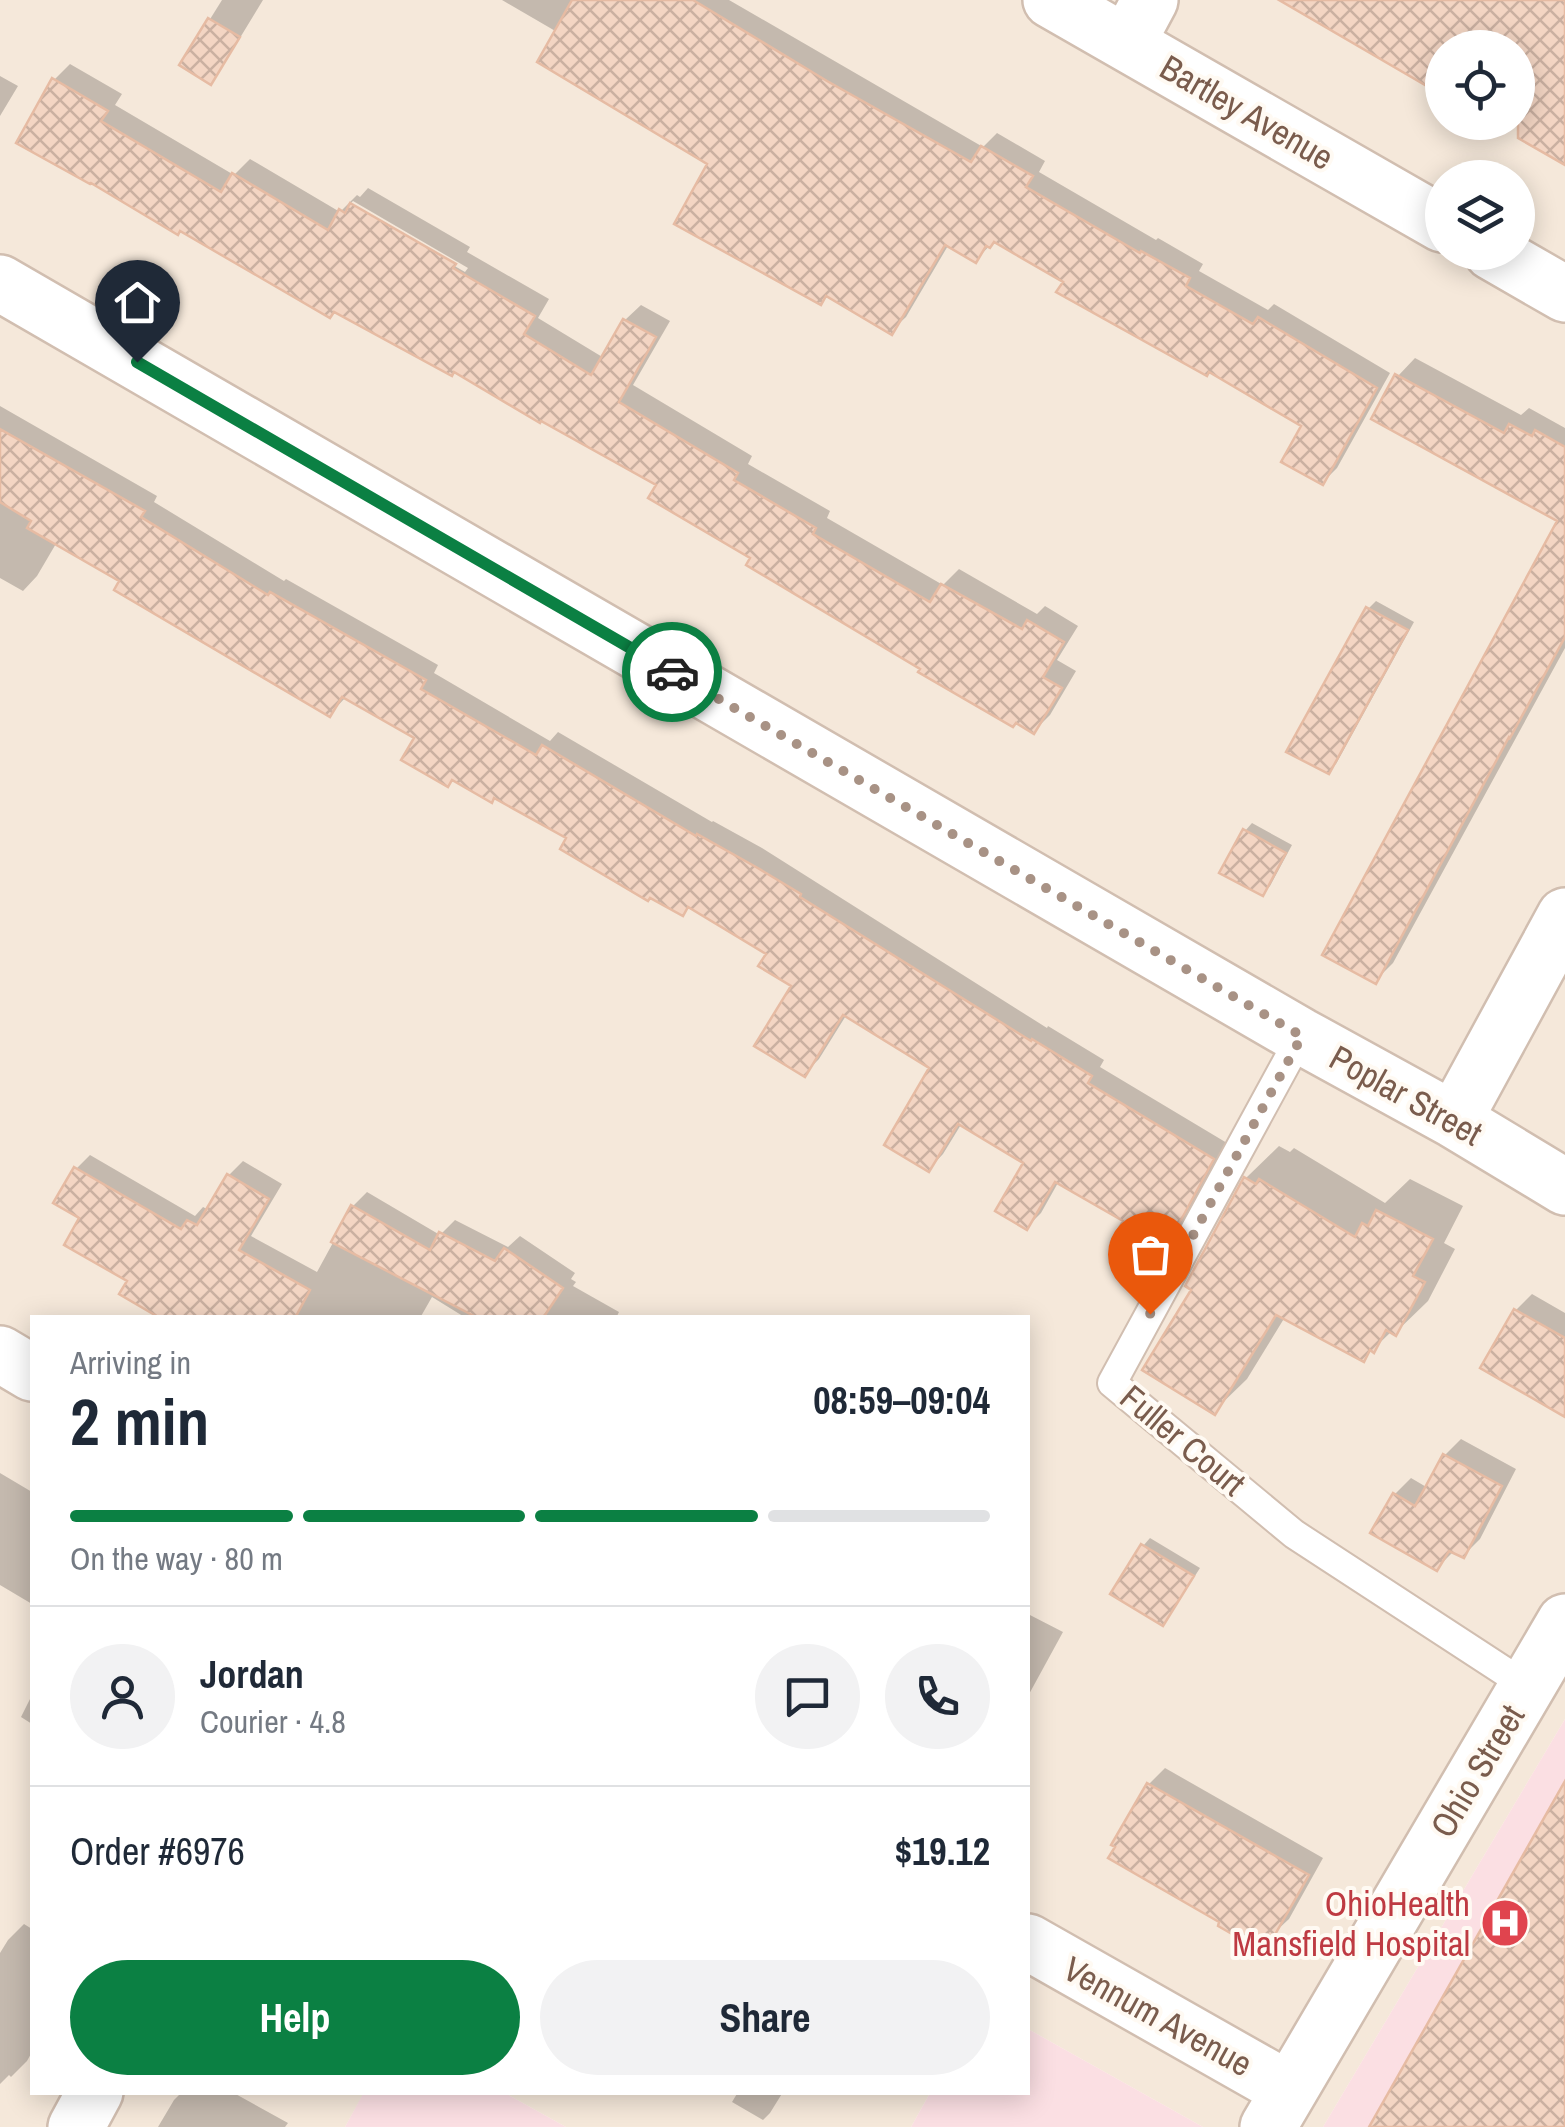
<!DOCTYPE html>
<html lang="en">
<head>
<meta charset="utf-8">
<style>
  body { margin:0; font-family:"Archivo Narrow",sans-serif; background:#f2f2f3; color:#1f2937; height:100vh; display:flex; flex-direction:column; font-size:38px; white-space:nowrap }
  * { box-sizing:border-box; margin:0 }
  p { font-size:32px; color:#747a83 }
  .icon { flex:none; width:55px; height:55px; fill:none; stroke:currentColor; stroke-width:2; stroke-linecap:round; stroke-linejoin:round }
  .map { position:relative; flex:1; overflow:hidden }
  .drawer { position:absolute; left:30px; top:1315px; width:1000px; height:780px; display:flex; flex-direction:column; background:#fff; border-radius:0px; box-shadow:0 5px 25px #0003 }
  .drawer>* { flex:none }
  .buttons { position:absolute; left:1425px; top:30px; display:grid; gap:20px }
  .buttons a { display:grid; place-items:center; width:110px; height:110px; border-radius:50%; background:#fff; box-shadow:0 5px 25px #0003; font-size:50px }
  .pin { position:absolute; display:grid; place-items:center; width:85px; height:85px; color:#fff; margin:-102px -42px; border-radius:50% 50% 50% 0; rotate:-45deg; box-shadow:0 0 10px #0007 }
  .pin .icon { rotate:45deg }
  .courier { position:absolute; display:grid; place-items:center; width:100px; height:100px; margin:-50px; border:8px solid #0b8043; border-radius:50%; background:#fff; color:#222; box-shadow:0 2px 12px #0007 }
  .summary em { font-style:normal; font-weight:800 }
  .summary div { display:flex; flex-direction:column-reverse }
  .summary { display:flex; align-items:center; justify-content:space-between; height:170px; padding:0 40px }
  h1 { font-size:65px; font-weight:800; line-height:75px }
  .bar { display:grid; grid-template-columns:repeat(4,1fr); gap:15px 10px; align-content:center; height:120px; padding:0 40px }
  .bar i { height:12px; border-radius:8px; background:#e0e1e3 }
  .bar .selected { background:#0b8043 }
  .bar p { grid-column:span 4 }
  .line { display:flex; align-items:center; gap:25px; padding:0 40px; border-top:2px solid #e0e1e3 }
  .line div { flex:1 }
  .round { display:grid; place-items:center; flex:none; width:105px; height:105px; border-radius:52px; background:#f2f2f3 }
  .button { display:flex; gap:20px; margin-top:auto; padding:20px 40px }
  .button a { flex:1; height:115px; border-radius:60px; background:#0b8043; color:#fff; font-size:40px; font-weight:800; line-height:115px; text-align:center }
  .button a+a { background:#f2f2f3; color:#1f2937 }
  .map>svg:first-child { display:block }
</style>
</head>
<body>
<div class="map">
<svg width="1565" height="2127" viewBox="0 0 1565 2127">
  <defs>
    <pattern id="building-cross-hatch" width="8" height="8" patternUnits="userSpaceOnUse" patternTransform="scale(2.5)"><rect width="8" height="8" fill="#f3d5c3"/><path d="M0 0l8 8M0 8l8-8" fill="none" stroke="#cab0a1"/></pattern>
  </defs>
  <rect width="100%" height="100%" fill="#fdf6ec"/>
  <!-- residential -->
  <path fill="#f5e8da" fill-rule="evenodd" d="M 0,0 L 1565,0 L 1565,1719 L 1323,2127 L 1203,2127 L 1028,2029 L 1028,1318 L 32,1318 L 32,2092 L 364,2093 L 345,2127 L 0,2127 ZM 1442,48 L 1518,48 L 1518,122 L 1442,122 ZM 1442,178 L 1518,178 L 1518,252 L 1442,252 Z
    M 505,2093 L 930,2093 L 911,2127 L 566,2127 Z"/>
  <!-- medical -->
  <path fill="#fbdfe3" d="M 1565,1719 L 1565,2127 L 1323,2127 Z
    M 1028,2029 L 1203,2127 L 911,2127 L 930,2093 L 1028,2092 Z
    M 364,2092 L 505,2093 L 566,2127 L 345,2127 Z"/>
  <!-- shadow -->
  <path fill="#0003" fill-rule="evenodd" d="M 222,0 L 263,0 L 218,74 L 211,82 L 182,64 Z
    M 502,0 L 729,0 L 983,147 L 997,133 L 1045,161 L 1039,172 L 1156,240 L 1158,238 L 1203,264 L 1199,271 L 1268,310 L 1274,304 L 1390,373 L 1337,468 L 1323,482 L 1304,426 L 995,240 L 976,260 L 949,244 L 906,317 L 891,331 L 828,294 L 820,302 L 711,163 L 557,32 Z
    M 1284,0 L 1565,0 L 1565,21 L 1526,91 L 1518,100 L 1518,48 L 1442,48 L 1442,92 Z
    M 70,64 L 122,94 L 115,105 L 234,175 L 250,159 L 340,212 L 357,195 L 360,197 L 368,188 L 470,247 L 467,252 L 549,299 L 538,318 L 604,358 L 625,320 L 641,305 L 670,321 L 633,385 L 752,456 L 748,464 L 830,511 L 827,518 L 943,585 L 959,569 L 1037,614 L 1045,606 L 1078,626 L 1057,660 L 1076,671 L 1050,715 L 1034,731 L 924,668 L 753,558 L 659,484 L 455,369 L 181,228 L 54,80 ZM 353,201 L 468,268 L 465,272 L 349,205 Z
    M 0,76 L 18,86 L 0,116 Z
    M 1415,358 L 1521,415 L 1529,408 L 1565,428 L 1565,648 L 1393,963 L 1375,981 L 1560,520 L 1398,376 Z
    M 0,406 L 157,496 L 154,502 L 284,581 L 286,579 L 438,665 L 434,673 L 550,741 L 558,732 L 712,822 L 713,821 L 762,848 L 1047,1028 L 1048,1026 L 1104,1060 L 1100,1067 L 1227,1143 L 1169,1251 L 1154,1265 L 1127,1220 L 1059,1181 L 1041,1213 L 1027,1227 L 1027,1162 L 962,1123 L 943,1154 L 929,1169 L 933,1067 L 847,1014 L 819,1059 L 804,1074 L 794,985 L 770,953 L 690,905 L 682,913 L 570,838 L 495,795 L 417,737 L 346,697 L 330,714 L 123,580 L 57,542 L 37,576 L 23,591 L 0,578 Z
    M 1376,601 L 1414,622 L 1336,764 L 1328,771 L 1368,609 Z
    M 1252,823 L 1292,845 L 1270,886 L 1263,893 L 1245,831 Z
    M 1279,1146 L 1290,1152 L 1294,1148 L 1385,1203 L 1410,1179 L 1463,1206 L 1444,1243 L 1455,1249 L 1428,1301 L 1395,1333 L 1392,1331 L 1363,1359 L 1285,1317 L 1247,1379 L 1214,1411 L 1195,1289 L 1188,1285 L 1246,1178 Z
    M 90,1155 L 195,1216 L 203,1207 L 209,1210 L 229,1175 L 243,1161 L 282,1184 L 251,1236 L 317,1272 L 353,1206 L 367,1192 L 440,1235 L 455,1220 L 508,1247 L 520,1236 L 575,1273 L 571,1279 L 576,1282 L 573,1286 L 619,1312 L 616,1318 L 466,1318 L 432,1297 L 420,1318 L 165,1318 L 130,1280 L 82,1217 L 76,1169 Z
    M 1532,1294 L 1565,1313 L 1565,1414 L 1516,1310 Z
    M 1461,1439 L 1516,1469 L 1480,1539 L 1464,1555 L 1453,1552 L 1437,1568 L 1395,1494 L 1411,1478 L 1428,1488 L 1445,1455 Z
    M 0,1473 L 32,1492 L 32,1604 L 0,1585 Z
    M 1150,1538 L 1200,1568 L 1170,1615 L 1163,1623 L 1143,1546 Z
    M 1028,1614 L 1063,1632 L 1028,1696 Z
    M 32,1695 L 32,1724 L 21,1717 Z
    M 1165,1768 L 1323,1858 L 1289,1919 L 1260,1946 L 1149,1784 Z
    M 24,1924 L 32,1929 L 32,2052 L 27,2061 L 11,2077 L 9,2075 L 0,2084 L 0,1953 L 8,1940 Z
    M 182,2092 L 232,2092 L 288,2123 L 285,2127 L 158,2127 L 174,2100 Z
    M 738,2092 L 783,2092 L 770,2113 L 763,2120 L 732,2102 Z"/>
  <!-- building -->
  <path fill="url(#building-cross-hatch)" stroke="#e6bba3" stroke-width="2.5" d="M 572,0 L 693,0 L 827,81 L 971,162 L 981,146 L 1033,176 L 1026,187 L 1140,253 L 1141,251 L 1190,278 L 1186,286 L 1253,324 L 1258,317 L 1377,388 L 1323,485 L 1281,462 L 1301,426 L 1209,372 L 1207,376 L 1056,292 L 1063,282 L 994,242 L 990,248 L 986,246 L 976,263 L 945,245 L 892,335 L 826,296 L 821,305 L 674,224 L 707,164 L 537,62 Z
    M 1279,0 L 1565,0 L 1565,165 L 1518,138 L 1518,48 L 1442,48 L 1442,71 L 1432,89 Z
    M 208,18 L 240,37 L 211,85 L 179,65 Z
    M 52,78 L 108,111 L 101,121 L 221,192 L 232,173 L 328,230 L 339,209 L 345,213 L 350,203 L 456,264 L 453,268 L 535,316 L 524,334 L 591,375 L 623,319 L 656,337 L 619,402 L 738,473 L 734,480 L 816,528 L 813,534 L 930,602 L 941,584 L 1022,629 L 1027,620 L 1064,642 L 1043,677 L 1062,688 L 1034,734 L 1016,723 L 1013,727 L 918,672 L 920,669 L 746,565 L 750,558 L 648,498 L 656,485 L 541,421 L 540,423 L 454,372 L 452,376 L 334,312 L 330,318 L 180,231 L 178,235 L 91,183 L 90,184 L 16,143 Z
    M 1395,374 L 1504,433 L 1509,424 L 1532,436 L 1535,430 L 1565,447 L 1565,637 L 1510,738 L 1509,737 L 1376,984 L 1322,955 L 1557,521 L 1371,419 Z
    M 0,429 L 145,511 L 141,517 L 268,595 L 270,592 L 426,680 L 421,689 L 536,755 L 542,745 L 696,836 L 697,834 L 756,867 L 801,894 L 800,897 L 1031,1041 L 1032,1039 L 1092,1076 L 1088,1083 L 1214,1159 L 1155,1268 L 1111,1242 L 1123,1221 L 1055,1182 L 1027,1230 L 995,1211 L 1023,1163 L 958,1124 L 929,1172 L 884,1145 L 929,1068 L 843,1015 L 805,1077 L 754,1046 L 791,986 L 758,966 L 766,954 L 688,907 L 683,916 L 650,898 L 648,901 L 560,849 L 566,838 L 494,798 L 492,803 L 452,780 L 448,787 L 401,760 L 414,738 L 342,697 L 330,717 L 114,590 L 119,581 L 27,528 L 31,521 L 0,502 Z
    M 1366,607 L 1408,630 L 1329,774 L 1286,752 Z
    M 1243,829 L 1286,853 L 1263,896 L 1219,873 Z
    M 74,1167 L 181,1229 L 187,1220 L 197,1225 L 227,1174 L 269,1199 L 239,1250 L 310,1290 L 295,1318 L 160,1318 L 119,1294 L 127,1281 L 64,1245 L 79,1218 L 53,1203 Z
    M 1244,1177 L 1256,1184 L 1259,1179 L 1355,1237 L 1362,1223 L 1368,1226 L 1376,1210 L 1433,1239 L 1413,1276 L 1425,1282 L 1396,1336 L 1386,1330 L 1374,1353 L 1370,1350 L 1364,1362 L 1276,1315 L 1215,1415 L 1142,1370 L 1191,1290 L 1185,1286 Z
    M 351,1205 L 430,1250 L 439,1232 L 495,1261 L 504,1248 L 563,1288 L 543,1318 L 478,1318 L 331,1242 Z
    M 1514,1309 L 1565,1338 L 1565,1417 L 1480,1368 Z
    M 1443,1454 L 1502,1486 L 1464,1558 L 1449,1551 L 1437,1571 L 1370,1533 L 1393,1493 L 1415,1506 Z
    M 1141,1544 L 1194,1576 L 1163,1626 L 1110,1594 Z
    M 1565,1781 L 1565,2127 L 1369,2127 Z
    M 1147,1783 L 1309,1875 L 1273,1938 L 1268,1935 L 1260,1950 L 1218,1926 L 1219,1922 L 1108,1858 L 1115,1847 L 1111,1845 Z"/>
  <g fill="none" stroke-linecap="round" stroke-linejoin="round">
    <!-- service casing -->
    <g stroke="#d1beb0" stroke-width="32">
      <path id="service" d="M 1301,1036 L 1112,1383 L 1294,1534 L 1527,1686"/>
    </g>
    <!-- minor casing -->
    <g stroke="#d1beb0" stroke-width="60">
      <path id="minor" d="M 1051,0 L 1442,224
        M 1127,43 L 1150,0
        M 1492,252 L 1565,294
        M 0,283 L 1301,1036 L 1454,1120 L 1565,1187
        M 1454,1120 L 1565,916
        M 0,1354 L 32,1373
        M 1028,1942 L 1289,2090
        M 76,2127 L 95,2092
        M 1268,2127 L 1565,1622"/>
    </g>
    <!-- service -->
    <use href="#service" stroke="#fff" stroke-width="28"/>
    <!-- minor -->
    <use href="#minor" stroke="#fff" stroke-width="55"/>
  </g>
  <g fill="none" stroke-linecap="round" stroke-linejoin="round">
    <!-- done -->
    <path stroke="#a89285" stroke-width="10" stroke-dasharray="0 18" d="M 672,672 L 1302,1036 L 1150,1314"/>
    <!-- route -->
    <path stroke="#0b8043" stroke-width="12" d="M 137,362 L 672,672"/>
  </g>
  <!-- icons -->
  <defs>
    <g id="hospital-disc" transform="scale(2.5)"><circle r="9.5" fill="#e0444e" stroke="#fffaf3"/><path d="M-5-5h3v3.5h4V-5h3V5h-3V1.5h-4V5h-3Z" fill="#fff"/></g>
  </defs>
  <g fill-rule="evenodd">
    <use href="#hospital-disc" x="1505" y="1923"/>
  </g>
  <g text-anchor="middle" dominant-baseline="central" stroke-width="8" stroke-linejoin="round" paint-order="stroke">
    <!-- street labels -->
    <g font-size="35" fill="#7a5c4d" stroke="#fffaf3">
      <text transform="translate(1247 112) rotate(30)">Bartley Avenue</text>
      <text transform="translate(1406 1095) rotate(29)">Poplar Street</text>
      <text transform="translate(1183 1440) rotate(40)">Fuller Court</text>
      <text transform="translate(1477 1771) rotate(-59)">Ohio Street</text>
      <text transform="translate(1158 2016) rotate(29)">Vennum Avenue</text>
    </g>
    <!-- health labels -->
    <g font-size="35" fill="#be3a42" stroke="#fffaf3" text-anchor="end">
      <text x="1470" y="1903">OhioHealth<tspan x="1470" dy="40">Mansfield Hospital</tspan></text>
    </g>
  </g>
</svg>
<div class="buttons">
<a><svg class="icon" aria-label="locate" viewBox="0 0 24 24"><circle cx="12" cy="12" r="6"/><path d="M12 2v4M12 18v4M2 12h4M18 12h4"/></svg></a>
<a><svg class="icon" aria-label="layers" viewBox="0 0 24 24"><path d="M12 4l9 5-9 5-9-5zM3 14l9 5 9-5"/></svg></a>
</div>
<div class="pin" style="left:1150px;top:1314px;background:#ea580c"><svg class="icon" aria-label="bag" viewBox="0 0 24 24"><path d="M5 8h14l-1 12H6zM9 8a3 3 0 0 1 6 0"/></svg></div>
<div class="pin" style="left:137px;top:362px;background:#1f2937"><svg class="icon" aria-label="home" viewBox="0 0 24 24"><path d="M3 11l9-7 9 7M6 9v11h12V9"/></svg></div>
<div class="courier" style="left:672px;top:672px"><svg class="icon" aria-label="car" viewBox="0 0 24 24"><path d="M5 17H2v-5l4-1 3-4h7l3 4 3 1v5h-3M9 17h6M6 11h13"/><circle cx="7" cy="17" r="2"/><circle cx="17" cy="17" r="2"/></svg></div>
<section class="drawer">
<div class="summary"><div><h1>2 min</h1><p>Arriving in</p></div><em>08:59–09:04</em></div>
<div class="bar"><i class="selected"></i><i class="selected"></i><i class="selected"></i><i></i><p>On the way · 80 m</p></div>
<div class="line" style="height:180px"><a class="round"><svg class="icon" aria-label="person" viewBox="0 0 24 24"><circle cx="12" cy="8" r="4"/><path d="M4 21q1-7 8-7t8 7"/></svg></a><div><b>Jordan</b><p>Courier · 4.8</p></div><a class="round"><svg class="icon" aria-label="chat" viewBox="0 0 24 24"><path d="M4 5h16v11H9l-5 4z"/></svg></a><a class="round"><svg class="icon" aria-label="phone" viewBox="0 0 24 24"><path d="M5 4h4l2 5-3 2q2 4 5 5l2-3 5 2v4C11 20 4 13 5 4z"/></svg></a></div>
<div class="line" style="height:130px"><div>Order #6976</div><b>$19.12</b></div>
<div class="button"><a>Help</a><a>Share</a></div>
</section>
</div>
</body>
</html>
